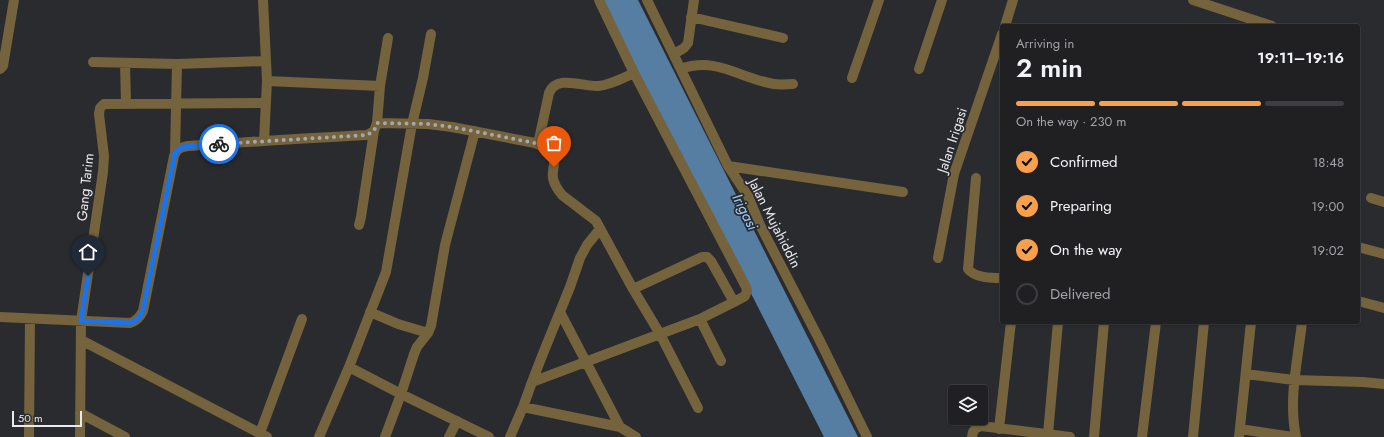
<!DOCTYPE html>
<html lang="en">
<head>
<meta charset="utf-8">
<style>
  body { margin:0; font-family:Jost,sans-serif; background:#2d2d30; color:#f1f3f6; height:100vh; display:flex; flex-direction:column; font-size:15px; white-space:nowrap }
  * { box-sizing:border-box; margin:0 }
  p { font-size:13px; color:#a2a3a6 }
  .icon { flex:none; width:22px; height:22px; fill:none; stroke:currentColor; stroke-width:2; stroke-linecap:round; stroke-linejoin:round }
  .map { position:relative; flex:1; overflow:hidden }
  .sheet { position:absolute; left:1000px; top:24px; width:360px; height:300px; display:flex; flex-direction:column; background:#202023; border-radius:4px; box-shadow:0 1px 3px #0004,0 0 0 1px #3d3e41 }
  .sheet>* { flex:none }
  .controls { position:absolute; left:948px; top:385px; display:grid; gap:8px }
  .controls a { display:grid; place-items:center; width:40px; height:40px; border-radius:4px; background:#202023; box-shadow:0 1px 3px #0004,0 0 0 1px #3d3e41; font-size:20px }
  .scale { position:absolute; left:12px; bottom:10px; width:70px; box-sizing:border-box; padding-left:4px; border:2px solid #e9eaed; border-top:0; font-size:11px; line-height:14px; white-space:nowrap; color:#e9eaed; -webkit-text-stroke:3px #2a2b2f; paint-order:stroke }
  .pin { position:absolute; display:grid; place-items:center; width:34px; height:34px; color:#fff; margin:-41px -17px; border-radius:50% 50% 50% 0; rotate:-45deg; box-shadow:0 0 4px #0007 }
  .pin .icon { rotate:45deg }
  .courier { position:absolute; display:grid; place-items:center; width:40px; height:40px; margin:-20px; border:3px solid #1a73e8; border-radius:50%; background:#fff; color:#222; box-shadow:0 1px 5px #0007 }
  .overview em { font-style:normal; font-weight:600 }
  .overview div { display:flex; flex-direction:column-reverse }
  .overview { display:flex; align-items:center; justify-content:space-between; height:68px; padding:0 16px }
  h1 { font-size:26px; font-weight:600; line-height:30px }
  .bar { display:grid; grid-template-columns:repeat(4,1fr); gap:6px 4px; align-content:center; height:48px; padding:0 16px }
  .bar i { height:5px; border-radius:3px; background:#3d3e41 }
  .bar .selected { background:#f9a04d }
  .bar p { grid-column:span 4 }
  ol { padding:0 16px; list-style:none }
  li { display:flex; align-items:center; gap:12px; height:44px }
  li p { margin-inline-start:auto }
  li .icon { padding:4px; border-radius:50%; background:#f9a04d; color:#111; stroke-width:4 }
  li:last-child { color:#a2a3a6 }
  li i { width:22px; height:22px; border:2px solid #3d3e41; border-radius:50% }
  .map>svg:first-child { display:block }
</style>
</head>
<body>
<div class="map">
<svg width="1384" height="437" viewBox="0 0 1384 437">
  <rect width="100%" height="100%" fill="#2a2b2f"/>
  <!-- water -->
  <path fill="#557ea2" d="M 602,0 L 638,0 L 858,437 L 824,437 Z"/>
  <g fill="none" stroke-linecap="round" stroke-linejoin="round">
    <!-- minor -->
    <path stroke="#74633c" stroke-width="10" d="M 263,0 L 267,81
      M 599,0 L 634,73 L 746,287 L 747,291 L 745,296 L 734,302
      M 647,0 L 728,166 L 748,196 L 760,225 L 820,341 L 867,437
      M 1193,0 L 1272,26
      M 691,17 L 783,38
      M 1005,26 L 1013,0
      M 674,54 L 684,48 L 688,43 L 694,0
      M 93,62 L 177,64 L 266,61
      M 125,63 L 126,104
      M 0,69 L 3,66 L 14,0
      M 681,69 C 716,56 741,79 774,84 C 780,85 787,84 793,84
      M 919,69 L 942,0
      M 852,78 L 879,0
      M 380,86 L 388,38
      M 377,123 L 428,124 L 452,127 L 535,143 C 543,146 555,153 554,162 C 554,168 552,173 553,178 C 554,185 558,190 562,195 L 596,221 L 633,289
      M 538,144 L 549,93 C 557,74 583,87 598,86 C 611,85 623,78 634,73
      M 175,153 L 177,64
      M 728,166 L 903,192
      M 976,178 L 968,269 C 975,278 991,278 1002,278
      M 1371,198 L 1384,202
      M 359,225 L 361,217 L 374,131
      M 1358,247 L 1384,254
      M 938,258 L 954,174 L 1002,34
      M 1358,301 L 1384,308
      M 370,312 L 398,324 L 428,333
      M 560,312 L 620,427
      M 0,317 L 130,323 C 137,321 140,317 143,311 L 174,156 C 176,149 181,147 188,146 C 248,142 307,138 367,135 L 374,131 L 377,123 L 380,86 L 267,81 L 264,141
      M 81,340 L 267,437
      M 349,367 L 401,394 L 489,437
      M 1246,374 L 1294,380 L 1363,382 L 1384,384
      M 532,382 L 542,356 L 570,287 L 580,258 L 587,245 L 600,229
      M 523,407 L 620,427 L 636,437
      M 698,408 L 660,334 L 633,289 L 702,257 L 707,257 L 711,261 L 734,302 L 700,319
      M 80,413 L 125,437
      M 999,429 L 1011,322
      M 1240,429 L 1293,437
      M 260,433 L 302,319
      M 1048,434 L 1058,322
      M 29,437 L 30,319
      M 80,437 L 81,321 L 103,172 L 104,156 L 99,114 L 100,108 L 104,104 L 266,103
      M 319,437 L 349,367 L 386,272 L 412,124 L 423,78 L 431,34
      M 385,437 L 401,394 L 414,354 L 417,347 L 428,333 L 431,326 L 445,245 L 475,131
      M 449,437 L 457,421
      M 510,437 L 523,407 L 532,382 L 700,319 L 721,361
      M 972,437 L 973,432 L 976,428 L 981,426 L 1070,437
      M 1094,437 L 1104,322
      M 1142,437 L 1156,322
      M 1193,437 L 1204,322
      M 1239,437 L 1251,322
      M 1296,437 C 1288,399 1298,360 1302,322"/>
  </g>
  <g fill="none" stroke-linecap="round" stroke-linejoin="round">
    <!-- done -->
    <path stroke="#a6a7aa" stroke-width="4" stroke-dasharray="0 7.2" d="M 219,144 L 367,135 L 374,131 L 377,123 L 428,124 L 452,127 L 535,143 L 551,154 L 554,158 L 554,167"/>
    <!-- route -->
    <path stroke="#1a73e8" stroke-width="5" d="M 88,276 L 81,321 L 130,323 C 137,321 140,317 143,310 L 175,153 L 182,147 L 219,144"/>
  </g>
  <g text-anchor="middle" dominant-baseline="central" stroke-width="3.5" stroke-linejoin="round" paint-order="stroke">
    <!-- street labels -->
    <g font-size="14" fill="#e9eaed" stroke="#2a2b2f">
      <text transform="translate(952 140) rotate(-72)">Jalan Irigasi</text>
      <text transform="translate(85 187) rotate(-84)">Gang Tarim</text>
      <text transform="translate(775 223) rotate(63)">Jalan Mujahiddin</text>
    </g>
    <!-- water labels -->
    <g font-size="15" font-style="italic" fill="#9ccefb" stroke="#2a2b2f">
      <text transform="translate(745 212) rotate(63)">Irigasi</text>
    </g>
  </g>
</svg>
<div class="controls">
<a><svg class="icon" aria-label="layers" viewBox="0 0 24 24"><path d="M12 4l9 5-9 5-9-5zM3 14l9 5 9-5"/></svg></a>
</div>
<div class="scale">50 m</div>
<div class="pin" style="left:554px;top:167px;background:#ea580c"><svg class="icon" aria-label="bag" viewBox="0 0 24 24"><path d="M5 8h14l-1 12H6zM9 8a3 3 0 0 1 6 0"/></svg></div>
<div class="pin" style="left:88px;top:276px;background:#1f2937"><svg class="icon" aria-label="home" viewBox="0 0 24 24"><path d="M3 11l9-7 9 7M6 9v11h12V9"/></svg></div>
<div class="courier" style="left:219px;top:144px"><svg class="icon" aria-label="bike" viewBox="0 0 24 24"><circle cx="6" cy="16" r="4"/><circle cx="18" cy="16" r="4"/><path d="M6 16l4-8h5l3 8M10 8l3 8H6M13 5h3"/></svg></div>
<section class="sheet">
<div class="overview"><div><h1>2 min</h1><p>Arriving in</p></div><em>19:11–19:16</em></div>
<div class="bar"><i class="selected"></i><i class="selected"></i><i class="selected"></i><i></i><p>On the way · 230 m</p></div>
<ol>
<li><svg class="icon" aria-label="check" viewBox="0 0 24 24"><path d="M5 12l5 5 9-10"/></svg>Confirmed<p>18:48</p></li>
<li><svg class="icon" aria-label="check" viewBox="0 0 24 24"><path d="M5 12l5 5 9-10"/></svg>Preparing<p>19:00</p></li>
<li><svg class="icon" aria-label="check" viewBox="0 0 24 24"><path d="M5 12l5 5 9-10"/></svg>On the way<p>19:02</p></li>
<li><i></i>Delivered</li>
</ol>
</section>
</div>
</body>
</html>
